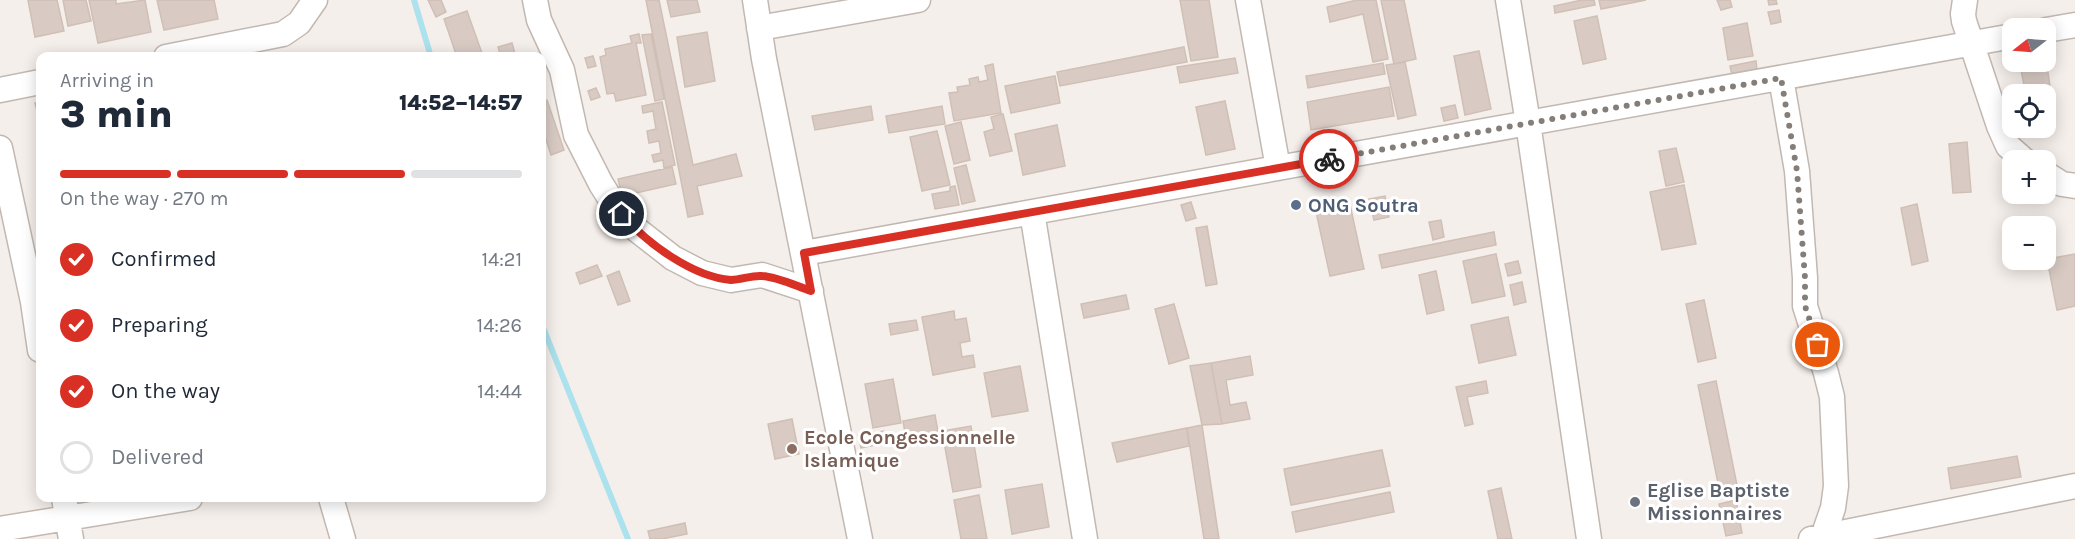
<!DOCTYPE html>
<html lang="en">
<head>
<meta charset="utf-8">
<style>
  body { margin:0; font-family:Karla,sans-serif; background:#f6f6f7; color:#1f2937; height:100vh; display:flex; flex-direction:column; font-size:22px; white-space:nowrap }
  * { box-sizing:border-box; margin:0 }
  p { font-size:20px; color:#747a83 }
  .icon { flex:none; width:33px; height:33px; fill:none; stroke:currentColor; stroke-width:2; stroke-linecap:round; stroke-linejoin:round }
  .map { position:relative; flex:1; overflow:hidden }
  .details { position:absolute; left:36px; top:52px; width:510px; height:450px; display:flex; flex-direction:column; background:#fff; border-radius:12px; box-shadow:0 3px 15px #0003 }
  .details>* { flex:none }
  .needle { width:39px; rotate:253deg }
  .buttons { position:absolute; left:2002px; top:18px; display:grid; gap:12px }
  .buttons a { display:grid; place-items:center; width:54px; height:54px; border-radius:12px; background:#fff; box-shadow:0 3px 15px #0003; font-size:30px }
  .pin { position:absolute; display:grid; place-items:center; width:51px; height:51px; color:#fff; margin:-26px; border:3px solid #fff; border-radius:50%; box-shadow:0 2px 6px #0007 }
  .courier { position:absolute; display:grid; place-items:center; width:60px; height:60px; margin:-30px; border:4px solid #d93025; border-radius:50%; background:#fff; color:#222; box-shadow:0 2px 8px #0007 }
  .overview em { font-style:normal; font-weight:800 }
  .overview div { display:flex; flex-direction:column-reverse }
  .overview { display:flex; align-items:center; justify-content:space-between; height:102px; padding:0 24px }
  h1 { font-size:39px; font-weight:800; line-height:45px }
  .bar { display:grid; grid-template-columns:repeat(4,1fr); gap:9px 6px; align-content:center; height:72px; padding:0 24px }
  .bar i { height:8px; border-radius:4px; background:#e0e1e3 }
  .bar .active { background:#d93025 }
  .bar p { grid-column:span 4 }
  ol { padding:0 24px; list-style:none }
  li { display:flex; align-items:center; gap:18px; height:66px }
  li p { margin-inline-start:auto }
  li .icon { padding:6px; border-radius:50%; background:#d93025; color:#fff; stroke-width:4 }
  li:last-child { color:#747a83 }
  li i { width:33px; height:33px; border:3px solid #e0e1e3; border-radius:50% }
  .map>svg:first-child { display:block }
</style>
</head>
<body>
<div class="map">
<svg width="2075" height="539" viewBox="0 0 2075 539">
  <rect width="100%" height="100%" fill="#f5efeb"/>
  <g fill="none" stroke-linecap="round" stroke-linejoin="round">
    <!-- stream -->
    <path stroke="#ace2ed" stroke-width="6" d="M 414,0 L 431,57
      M 542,325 L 628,539"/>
  </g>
  <!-- building -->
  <path fill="#d9cbc4" stroke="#d0bfb5" stroke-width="1.5" d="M 28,0 L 57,0 L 64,31 L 35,37 Z
    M 63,0 L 86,0 L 91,21 L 68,26 Z
    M 89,0 L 116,0 L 116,4 L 145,0 L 151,32 L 98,43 Z
    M 157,0 L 214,0 L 218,19 L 164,30 Z
    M 428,0 L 441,0 L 446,12 L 436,17 Z
    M 646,0 L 659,0 L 693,165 L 736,154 L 742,176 L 697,186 L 703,214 L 688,217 Z
    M 667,0 L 697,0 L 700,12 L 671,17 Z
    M 1180,0 L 1209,0 L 1218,57 L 1191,61 Z
    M 1357,0 L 1376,0 L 1388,59 L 1373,62 L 1363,14 L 1330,22 L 1327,7 Z
    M 1381,0 L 1404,0 L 1416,59 L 1394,64 Z
    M 1582,0 L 1594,0 L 1595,5 L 1555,13 L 1554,6 Z
    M 1599,0 L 1646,0 L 1601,9 Z
    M 1717,0 L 1730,0 L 1732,7 L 1721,10 Z
    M 1768,0 L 1776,0 L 1777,4 L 1769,5 Z
    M 1779,10 L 1781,22 L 1771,24 L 1768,12 Z
    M 467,11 L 483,56 L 479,57 L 457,57 L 444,19 Z
    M 1597,16 L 1606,59 L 1583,64 L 1574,21 Z
    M 1747,23 L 1753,56 L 1728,60 L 1723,28 Z
    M 707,32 L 715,81 L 685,87 L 677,37 Z
    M 639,34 L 641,43 L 636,43 L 646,95 L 616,101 L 614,93 L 607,94 L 600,57 L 606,55 L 605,49 L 632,43 L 630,36 Z
    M 651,34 L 664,99 L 655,101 L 642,35 Z
    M 512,43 L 515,54 L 501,57 L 498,47 Z
    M 1184,47 L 1187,62 L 1060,86 L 1057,72 Z
    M 1479,51 L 1491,109 L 1465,115 L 1454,56 Z
    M 289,53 L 290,57 L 275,57 L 275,56 Z
    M 593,56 L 596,66 L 588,68 L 585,58 Z
    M 1235,58 L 1238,73 L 1180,83 L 1177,67 Z
    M 2046,60 L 2050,86 L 2025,90 L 2020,65 Z
    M 1756,61 L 1757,70 L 1732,75 L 1730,66 Z
    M 1405,62 L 1416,115 L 1398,119 L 1386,65 Z
    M 1383,63 L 1385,74 L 1308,88 L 1306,76 Z
    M 993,64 L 1001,113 L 954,121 L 949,93 L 958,92 L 957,87 L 970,85 L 969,79 L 978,77 L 979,82 L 988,80 L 985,66 Z
    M 1055,76 L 1060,103 L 1011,113 L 1005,86 Z
    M 1389,87 L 1394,116 L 1311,130 L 1307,102 Z
    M 596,88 L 600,97 L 591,100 L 588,91 Z
    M 547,100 L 564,150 L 551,155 L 542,127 L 542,101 Z
    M 1225,101 L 1235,149 L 1206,155 L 1196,107 Z
    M 40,102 L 40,119 L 39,119 L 35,103 Z
    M 662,102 L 675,165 L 664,168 L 663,160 L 654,162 L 652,155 L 661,153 L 659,141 L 649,143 L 647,131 L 656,129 L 653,111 L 643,113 L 642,106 Z
    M 1455,105 L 1458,118 L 1444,121 L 1441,108 Z
    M 871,106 L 873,120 L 815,130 L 812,116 Z
    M 942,106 L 945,124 L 889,133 L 886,116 Z
    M 1003,114 L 1012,151 L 990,156 L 984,132 L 994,129 L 991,117 Z
    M 961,122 L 970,160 L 954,164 L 945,126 Z
    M 37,123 L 40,123 L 40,143 Z
    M 1057,125 L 1065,166 L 1023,175 L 1015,134 Z
    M 937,131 L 950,185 L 922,191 L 910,137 Z
    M 1967,142 L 1971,192 L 1953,193 L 1949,144 Z
    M 1676,148 L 1684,182 L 1666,186 L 1659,151 Z
    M 966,165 L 975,201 L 962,204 L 954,168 Z
    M 672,167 L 676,184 L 622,196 L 618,179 Z
    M 1684,185 L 1696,244 L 1662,250 L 1650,192 Z
    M 955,186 L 959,205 L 935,209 L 932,194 L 950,191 L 950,187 Z
    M 1385,196 L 1389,217 L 1374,220 L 1369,199 Z
    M 1349,200 L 1364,269 L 1330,276 L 1315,207 Z
    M 1191,202 L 1196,218 L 1186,221 L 1181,205 Z
    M 1917,204 L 1928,261 L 1912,265 L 1901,208 Z
    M 1441,220 L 1444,237 L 1433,240 L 1429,222 Z
    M 1207,226 L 1217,284 L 1206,286 L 1196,228 Z
    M 1494,232 L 1496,245 L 1382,268 L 1379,255 Z
    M 1496,254 L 1505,296 L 1472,303 L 1463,261 Z
    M 2075,254 L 2075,306 L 2057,310 L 2047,259 Z
    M 1518,261 L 1521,273 L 1508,276 L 1505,264 Z
    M 597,265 L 602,276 L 580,284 L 576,273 Z
    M 619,271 L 630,301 L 618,305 L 607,276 Z
    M 1436,271 L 1444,310 L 1427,314 L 1419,275 Z
    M 1522,282 L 1526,302 L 1514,305 L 1510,285 Z
    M 1126,295 L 1129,309 L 1084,318 L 1081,304 Z
    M 1704,300 L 1716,358 L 1698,362 L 1686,304 Z
    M 1174,304 L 1189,358 L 1169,364 L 1155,309 Z
    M 954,311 L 955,320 L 966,318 L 970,341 L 960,343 L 962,357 L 973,355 L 975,367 L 933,375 L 922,317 Z
    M 1508,317 L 1516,355 L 1479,363 L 1471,325 Z
    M 916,320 L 918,330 L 891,335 L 889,324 Z
    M 1250,356 L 1253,375 L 1226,380 L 1230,405 L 1246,402 L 1250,419 L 1222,424 L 1211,363 Z
    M 1211,363 L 1222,424 L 1202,425 L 1190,366 Z
    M 1020,366 L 1028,411 L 992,417 L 984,373 Z
    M 893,379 L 901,423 L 873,428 L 865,384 Z
    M 1486,381 L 1488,393 L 1467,397 L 1473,424 L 1465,426 L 1456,387 Z
    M 1716,381 L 1738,490 L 1720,493 L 1698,385 Z
    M 935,415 L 938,432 L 906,438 L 903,421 Z
    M 792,419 L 799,454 L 775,459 L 768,424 Z
    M 1202,425 L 1219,539 L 1204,539 L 1187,428 Z
    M 971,426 L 981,487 L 953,492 L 942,431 Z
    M 1187,428 L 1189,446 L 1117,462 L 1112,443 Z
    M 884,431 L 887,443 L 861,448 L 858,435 Z
    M 1382,450 L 1390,486 L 1291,505 L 1284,469 Z
    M 2017,456 L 2021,477 L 1951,489 L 1948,468 Z
    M 1042,484 L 1049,527 L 1012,534 L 1005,490 Z
    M 1501,488 L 1512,539 L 1498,539 L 1488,491 Z
    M 1390,492 L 1394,512 L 1296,532 L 1292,512 Z
    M 979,495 L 987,539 L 961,539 L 954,500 Z
    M 1736,500 L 1742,533 L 1726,536 L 1719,504 Z
    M 685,523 L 687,534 L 662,539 L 650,539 L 648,531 Z"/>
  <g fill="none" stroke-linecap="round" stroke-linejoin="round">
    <!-- minor casing -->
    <g stroke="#c3b8b1" stroke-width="27">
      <path id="minor" d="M 535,0 L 539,20 L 562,70 L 576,135 L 601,184 L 613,203 L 632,226 L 673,258 L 702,273 L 731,280 L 762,275 L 811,291
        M 755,0 L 764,59 L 860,539
        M 1248,0 L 1278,168
        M 1508,0 L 1528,123 L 1589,539
        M 1965,0 L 1963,14 L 1964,21 L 1999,126 L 2008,146 L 2024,160
        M 759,28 L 918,0
        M 2046,30 L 2075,25
        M 166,57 L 283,34 L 299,23 L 315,0
        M 1781,78 L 1797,171 L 1805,278 L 1805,306 L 1826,373 L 1832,397 L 1836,486 L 1833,508 L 1826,528 L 1830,535
        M 0,90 L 40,82
        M 0,148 L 33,302 L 40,350
        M 2046,174 L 2062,184 L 2075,186
        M 1032,212 L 1085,539
        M 804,253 L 2013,36
        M 64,498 L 71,539
        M 331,498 L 343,539
        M 0,529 L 190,498
        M 1811,539 L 2075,486"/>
    </g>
    <!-- minor -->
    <use href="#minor" stroke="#fff" stroke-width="24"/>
  </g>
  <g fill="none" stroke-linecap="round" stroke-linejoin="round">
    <!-- done -->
    <path stroke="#857d77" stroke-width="6" stroke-dasharray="0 10.8" d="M 1329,159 L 1781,78 L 1797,171 L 1805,278 L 1805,306 L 1818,345"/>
    <!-- route -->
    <path stroke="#d93025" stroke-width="8" d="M 622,214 C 646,243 693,277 731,280 C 741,280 752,275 762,276 C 778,277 796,286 811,291 L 804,253 L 1329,159"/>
  </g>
  <!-- markers -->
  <circle fill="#5c6f8a" stroke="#fff" stroke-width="2" cx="1296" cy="205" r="6"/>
  <circle fill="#8d6e63" stroke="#fff" stroke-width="2" cx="792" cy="449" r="6"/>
  <circle fill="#6b7280" stroke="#fff" stroke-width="2" cx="1635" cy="502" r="6"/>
  <g text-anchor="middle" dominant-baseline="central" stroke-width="6" stroke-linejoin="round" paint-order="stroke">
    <!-- service labels -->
    <g font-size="20" font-weight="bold" fill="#4e5e75" stroke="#fff" text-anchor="start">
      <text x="1308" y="205">ONG Soutra</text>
    </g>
    <!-- education labels -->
    <g font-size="20" font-weight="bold" fill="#785e54" stroke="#fff" text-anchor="start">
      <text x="804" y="437">Ecole Congessionnelle<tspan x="804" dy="23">Islamique</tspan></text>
    </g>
    <!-- worship labels -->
    <g font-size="20" font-weight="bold" fill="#5b616d" stroke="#fff" text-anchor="start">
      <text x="1647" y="490">Eglise Baptiste<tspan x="1647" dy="23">Missionnaires</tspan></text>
    </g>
  </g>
</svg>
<div class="buttons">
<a><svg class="needle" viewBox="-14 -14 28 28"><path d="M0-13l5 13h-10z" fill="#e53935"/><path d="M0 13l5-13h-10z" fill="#747a83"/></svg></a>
<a><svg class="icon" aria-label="locate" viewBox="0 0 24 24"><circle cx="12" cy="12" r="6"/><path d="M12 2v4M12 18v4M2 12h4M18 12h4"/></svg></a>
<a>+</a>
<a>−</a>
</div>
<div class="pin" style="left:1818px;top:345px;background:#ea580c"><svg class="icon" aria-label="bag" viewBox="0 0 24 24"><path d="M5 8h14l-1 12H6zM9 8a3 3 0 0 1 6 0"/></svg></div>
<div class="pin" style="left:622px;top:214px;background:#1f2937"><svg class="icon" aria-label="home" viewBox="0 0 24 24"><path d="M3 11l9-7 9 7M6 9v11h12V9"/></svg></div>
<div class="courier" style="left:1329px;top:159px"><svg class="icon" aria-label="bike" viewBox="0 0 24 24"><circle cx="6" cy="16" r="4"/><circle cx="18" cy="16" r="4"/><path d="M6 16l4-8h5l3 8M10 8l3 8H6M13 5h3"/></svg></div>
<section class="details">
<div class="overview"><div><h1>3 min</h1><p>Arriving in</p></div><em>14:52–14:57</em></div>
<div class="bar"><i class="active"></i><i class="active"></i><i class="active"></i><i></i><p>On the way · 270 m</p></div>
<ol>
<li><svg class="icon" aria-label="check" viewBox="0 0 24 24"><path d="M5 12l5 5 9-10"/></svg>Confirmed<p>14:21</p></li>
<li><svg class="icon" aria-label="check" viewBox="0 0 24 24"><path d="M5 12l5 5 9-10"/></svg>Preparing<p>14:26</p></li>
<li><svg class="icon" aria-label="check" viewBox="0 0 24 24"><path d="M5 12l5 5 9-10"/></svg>On the way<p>14:44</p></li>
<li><i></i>Delivered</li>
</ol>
</section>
</div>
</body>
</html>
